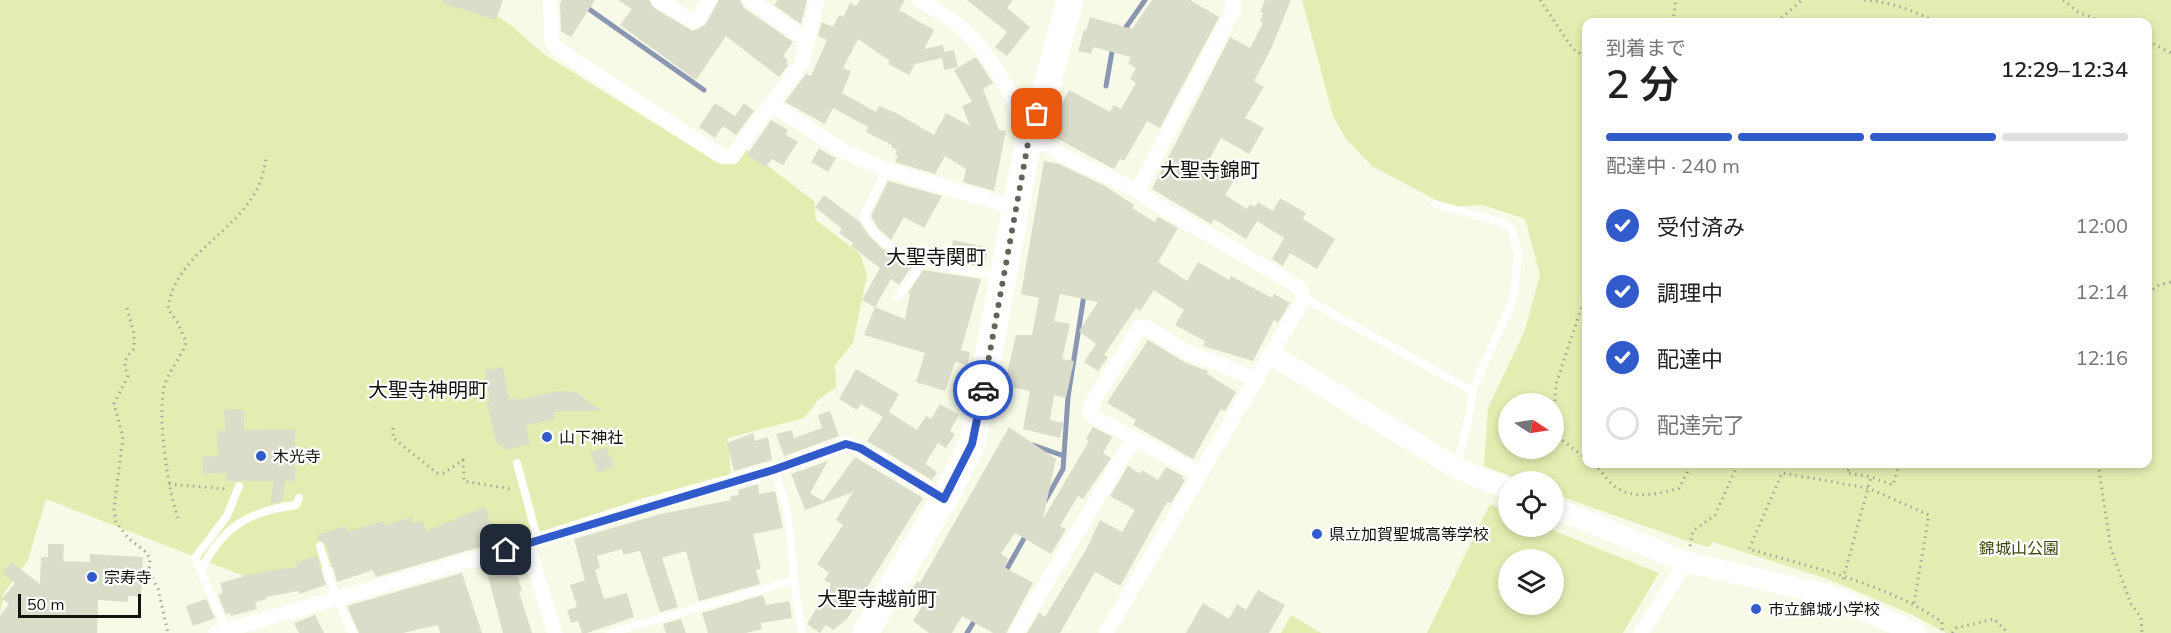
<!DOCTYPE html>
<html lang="ja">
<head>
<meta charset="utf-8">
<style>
  body { margin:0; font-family:Mulish,"Noto Sans JP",sans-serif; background:#f6f6f6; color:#202124; height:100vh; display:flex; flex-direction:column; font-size:22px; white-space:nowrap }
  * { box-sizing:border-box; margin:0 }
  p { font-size:20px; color:#757577 }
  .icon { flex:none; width:33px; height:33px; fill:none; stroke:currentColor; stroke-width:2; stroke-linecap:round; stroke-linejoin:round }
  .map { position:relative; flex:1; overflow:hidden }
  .sheet { position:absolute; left:1582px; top:18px; width:570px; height:450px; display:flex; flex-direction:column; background:#fff; border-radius:12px; box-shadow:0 3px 9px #0003 }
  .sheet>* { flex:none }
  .needle { width:39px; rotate:102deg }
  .fabs { position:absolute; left:1498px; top:393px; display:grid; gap:12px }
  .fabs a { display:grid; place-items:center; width:66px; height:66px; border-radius:50%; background:#fff; box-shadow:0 3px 9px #0003; font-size:30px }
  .scale { position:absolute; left:18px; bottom:15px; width:123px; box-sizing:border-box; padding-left:6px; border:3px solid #12130c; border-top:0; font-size:16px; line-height:21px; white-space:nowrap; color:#12130c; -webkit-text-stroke:4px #fff; paint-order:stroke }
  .pin { position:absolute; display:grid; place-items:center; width:51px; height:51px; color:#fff; margin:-26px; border-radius:12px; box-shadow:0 3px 9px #0006 }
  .courier { position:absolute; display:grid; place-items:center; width:60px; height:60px; margin:-30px; border:4px solid #315aca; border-radius:50%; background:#fff; color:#222; box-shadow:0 2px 8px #0007 }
  .summary em { font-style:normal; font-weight:600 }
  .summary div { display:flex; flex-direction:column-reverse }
  .summary { display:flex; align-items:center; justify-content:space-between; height:102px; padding:0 24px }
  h1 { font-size:39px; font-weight:600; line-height:45px }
  .bar { display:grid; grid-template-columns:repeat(4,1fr); gap:9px 6px; align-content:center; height:72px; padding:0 24px }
  .bar i { height:8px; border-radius:4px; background:#e0e0e0 }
  .bar .current { background:#315aca }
  .bar p { grid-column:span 4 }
  ol { padding:0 24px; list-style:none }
  li { display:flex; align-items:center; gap:18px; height:66px }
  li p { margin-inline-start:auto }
  li .icon { padding:6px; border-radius:50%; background:#315aca; color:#fff; stroke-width:4 }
  li:last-child { color:#757577 }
  li i { width:33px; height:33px; border:3px solid #e0e0e0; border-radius:50% }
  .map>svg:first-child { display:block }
</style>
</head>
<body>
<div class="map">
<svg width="2171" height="633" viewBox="0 0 2171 633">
  <rect width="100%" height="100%" fill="#f6fae6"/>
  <!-- green -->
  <path fill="#e3edb1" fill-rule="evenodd" d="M 0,0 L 472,0 L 512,26 L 545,55 L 718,163 L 735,161 L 747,150 L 814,201 L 816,220 L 860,254 L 867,275 L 853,343 L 835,365 L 836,387 L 818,400 L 804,418 L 728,438 L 731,475 L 523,538 L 252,579 L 46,499 L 28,560 L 4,593 L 0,614 Z
    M 1302,0 L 2171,0 L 2171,633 L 1946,633 L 1913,615 L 1830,580 L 1713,542 L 1709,547 L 1693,543 L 1554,494 L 1554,482 L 1523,481 L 1484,466 L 1488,408 L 1525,330 L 1540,275 L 1525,219 L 1483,205 L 1449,207 L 1372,166 L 1346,139 L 1333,116 ZM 1587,22 L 2148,22 L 2148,464 L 1587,464 ZM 1509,404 L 1554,404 L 1554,448 L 1509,448 Z
    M 1490,504 L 1509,512 L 1509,526 L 1545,527 L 1659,573 L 1623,633 L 1427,633 ZM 1509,560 L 1554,560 L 1554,604 L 1509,604 Z
    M 1291,615 L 1321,633 L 1281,633 Z"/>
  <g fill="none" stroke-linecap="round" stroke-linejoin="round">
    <!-- stream -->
    <path stroke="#8a97b2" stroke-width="5" d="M 576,0 L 704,90
      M 1122,33 L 1145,0
      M 1106,86 L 1113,46
      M 1033,445 L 1064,456
      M 1045,501 L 1063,469 L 1068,397 L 1084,295
      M 1004,574 L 1027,533
      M 967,633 L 976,618"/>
  </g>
  <!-- building -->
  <path fill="#daddca" d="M 443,0 L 503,0 L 496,20 L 442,3 Z
    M 562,0 L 595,0 L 571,37 L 561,31 L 560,4 Z
    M 618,0 L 649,0 L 654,8 L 693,31 L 705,25 L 719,0 L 740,0 L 744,8 L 793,42 L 783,56 L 788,60 L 786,64 L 788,65 L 779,77 L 726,36 L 696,80 L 620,25 L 632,9 Z
    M 778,0 L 807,0 L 801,24 L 774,5 Z
    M 860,0 L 905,0 L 899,10 L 934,30 L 924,49 L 943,45 L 944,52 L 954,50 L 958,67 L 944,70 L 942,58 L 915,64 L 909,75 L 888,64 L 890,61 L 858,39 L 843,68 L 851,71 L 842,93 L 876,112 L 879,106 L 896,113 L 934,135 L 946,113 L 970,126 L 962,106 L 972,102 L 954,70 L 976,57 L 993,83 L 983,89 L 999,130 L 1006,131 L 994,191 L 963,182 L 966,169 L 945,156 L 935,174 L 895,162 L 898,156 L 895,154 L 897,150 L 891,147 L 892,145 L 866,132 L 868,127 L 833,108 L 825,124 L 785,102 L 806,74 L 811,76 L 827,40 L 818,36 L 822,22 L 833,27 L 839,15 L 843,17 L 850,3 L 856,6 Z
    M 967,0 L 1013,0 L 1007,8 L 1030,27 L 1007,56 L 995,47 L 1007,32 Z
    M 1152,0 L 1190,0 L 1219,17 L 1160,128 L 1147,121 L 1124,161 L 1120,159 L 1114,169 L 1047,133 L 1069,90 L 1110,112 L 1114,105 L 1121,109 L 1136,83 L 1130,79 L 1136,68 L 1128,63 L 1131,57 L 1093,47 L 1091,54 L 1078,51 L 1084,30 L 1086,31 L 1090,17 L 1132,29 Z
    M 1265,0 L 1291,0 L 1271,49 L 1254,81 L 1264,87 L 1245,118 L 1264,128 L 1249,154 L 1221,138 L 1208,162 L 1236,177 L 1225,195 L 1247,209 L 1250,204 L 1255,207 L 1258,202 L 1273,211 L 1280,198 L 1306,213 L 1303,219 L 1335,239 L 1317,269 L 1290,253 L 1283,266 L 1272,259 L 1284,238 L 1257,221 L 1246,239 L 1214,219 L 1211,224 L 1152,189 L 1230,37 L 1250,48 L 1263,23 L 1260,21 L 1263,13 L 1260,12 Z
    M 715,103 L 735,116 L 744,103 L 754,111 L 736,135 L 723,126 L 715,138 L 699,127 Z
    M 771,120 L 788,130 L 786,135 L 798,142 L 783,165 L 772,159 L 766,167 L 747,155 Z
    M 819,149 L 836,158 L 828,172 L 811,162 Z
    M 1044,161 L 1059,164 L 1105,186 L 1134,205 L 1132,208 L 1155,222 L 1158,217 L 1178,228 L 1158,262 L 1187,281 L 1198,262 L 1229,280 L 1231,276 L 1272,298 L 1274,294 L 1290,303 L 1278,323 L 1274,320 L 1253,361 L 1203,346 L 1205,341 L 1175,325 L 1184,310 L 1154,290 L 1140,311 L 1136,308 L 1104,355 L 1108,357 L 1098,371 L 1084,362 L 1096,344 L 1079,331 L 1098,302 L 1060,294 L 1054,321 L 1070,324 L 1062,359 L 1074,361 L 1066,398 L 1054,395 L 1050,420 L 1063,423 L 1060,438 L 1023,429 L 1030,391 L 1004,386 L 1016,335 L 1032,335 L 1039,298 L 1021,294 Z
    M 888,181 L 942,196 L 924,228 L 904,217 L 891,240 L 878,228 L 871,216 Z
    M 824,195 L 860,222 L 869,236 L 883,249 L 911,267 L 899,285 L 891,279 L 875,307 L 905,319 L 910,294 L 908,293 L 923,270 L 981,279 L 961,350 L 970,352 L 967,365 L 955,362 L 945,391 L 916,382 L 925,353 L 864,335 L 875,307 L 862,300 L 880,268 L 851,246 L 853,243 L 839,233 L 842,229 L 815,207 Z
    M 953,240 L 988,248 L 984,267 L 948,261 Z
    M 1148,340 L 1186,363 L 1208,371 L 1207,374 L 1236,392 L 1225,411 L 1221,409 L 1193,459 L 1133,425 L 1136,420 L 1107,403 Z
    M 503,367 L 509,399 L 517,397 L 518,400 L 557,391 L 576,392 L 601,411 L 553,412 L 555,419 L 526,425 L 530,444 L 504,450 L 503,445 L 499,446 L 496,442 L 487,402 L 490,401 L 485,370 Z
    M 856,369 L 899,394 L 889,412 L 917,430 L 926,416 L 931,419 L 940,404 L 959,415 L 950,431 L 955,434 L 946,448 L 938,443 L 925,464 L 937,472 L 932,480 L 867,441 L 883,417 L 861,404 L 857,410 L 839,399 Z
    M 224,409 L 244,410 L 244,430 L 295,429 L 295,481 L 285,481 L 283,501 L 271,504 L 273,481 L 226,481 L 226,473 L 203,474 L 202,457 L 218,456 L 217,431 L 225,431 Z
    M 830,411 L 839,436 L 784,456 L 776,434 L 792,430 L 794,438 L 822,428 L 818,415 Z
    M 1009,427 L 1056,459 L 1043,519 L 1089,441 L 1086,439 L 1093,427 L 1112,437 L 1103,453 L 1111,458 L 1083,499 L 1078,496 L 1060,526 L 1066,529 L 1051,554 L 1015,533 L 1001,554 L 1009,559 L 1004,567 L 1033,583 L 1006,633 L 993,633 L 962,616 L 952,633 L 929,633 L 913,621 L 921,608 L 906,598 L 917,581 L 920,583 Z
    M 753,433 L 755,441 L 768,437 L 772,460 L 734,471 L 727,443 Z
    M 606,447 L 614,466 L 598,473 L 590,453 Z
    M 855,457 L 923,498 L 847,619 L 833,630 L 826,625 L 820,633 L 807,624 L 831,584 L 824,580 L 829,573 L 817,564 L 843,525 L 836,520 L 853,492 L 805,510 L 791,474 L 828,461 L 810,493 L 823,501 Z
    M 1128,466 L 1140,474 L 1142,470 L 1158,480 L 1166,467 L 1183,476 L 1182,478 L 1185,480 L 1171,503 L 1167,502 L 1120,586 L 1095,572 L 1060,633 L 1027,633 L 1039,613 L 1045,617 L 1087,548 L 1100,520 L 1122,532 L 1135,510 L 1110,496 Z
    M 758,484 L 759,494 L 775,491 L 783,528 L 753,534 L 761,569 L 756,570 L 760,584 L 699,601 L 686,551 L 662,558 L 678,607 L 660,612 L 640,551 L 623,555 L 622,549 L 597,556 L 600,568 L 595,570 L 604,599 L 627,593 L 634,617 L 587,633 L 582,633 L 578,621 L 571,623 L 567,610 L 577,607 L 570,585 L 585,580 L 574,539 L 661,514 L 731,500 L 730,496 L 739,495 L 738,490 Z
    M 485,507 L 497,542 L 376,577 L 373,570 L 337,582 L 326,544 L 318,540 L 316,535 L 346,526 L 347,531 L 384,521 L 385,525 L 412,517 L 413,523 L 423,521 L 426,531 Z
    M 48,544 L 64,544 L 63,561 L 90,562 L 90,554 L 143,557 L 141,597 L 128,596 L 128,602 L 98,600 L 97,633 L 0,633 L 0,616 L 9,604 L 2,599 L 15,583 L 2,573 L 11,562 L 40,584 L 41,557 L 48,557 Z
    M 317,556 L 326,585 L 299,594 L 298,591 L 266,597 L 267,599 L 255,602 L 257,609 L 231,616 L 230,613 L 226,614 L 218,595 L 223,593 L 220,583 L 259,572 L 297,567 L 296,563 Z
    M 512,558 L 522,591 L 519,592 L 532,633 L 503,633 L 485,566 Z
    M 462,573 L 482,633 L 440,633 L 438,625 L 403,633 L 359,633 L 347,606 Z
    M 1258,590 L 1285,605 L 1269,633 L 1186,633 L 1203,603 L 1229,619 L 1237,604 L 1246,610 Z
    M 763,595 L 766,605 L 789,601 L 792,618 L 761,623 L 762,629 L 746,633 L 708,633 L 702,613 Z
    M 206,599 L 215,618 L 193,626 L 186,606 Z
    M 315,615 L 324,633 L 299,633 L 294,623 Z
    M 681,619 L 686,633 L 666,633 L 663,624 Z"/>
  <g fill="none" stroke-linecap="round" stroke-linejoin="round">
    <!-- path -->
    <path stroke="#a4a798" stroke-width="3" stroke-dasharray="1.5 4.5" stroke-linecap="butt" d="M 1540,0 L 1573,49 L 1587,58
      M 1864,0 C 1890,2 1913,10 1936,22
      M 2063,0 L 2078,12 L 2103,22
      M 1673,22 L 1676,0
      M 1777,22 L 1802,0
      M 2148,41 L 2171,53
      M 2148,293 L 2159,285 L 2171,282
      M 127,308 L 134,334 L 134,349 C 124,359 123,363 128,376 L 114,404 L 123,437 L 114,509 L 116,522 L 128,538 L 146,552 L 150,559 L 149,572 L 158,589 L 168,633
      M 1554,413 L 1556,384 L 1587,291
      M 1554,418 L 1562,440 L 1587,459
      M 393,428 L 393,438 L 437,473 L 444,473 L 463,460 L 464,481 L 511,489
      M 1594,464 C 1600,469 1604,476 1610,482 C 1628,501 1657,495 1679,488 L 1687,473 L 1687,464
      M 1851,464 L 1847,473 L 1871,477
      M 2098,464 L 2111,549 L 2131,604 L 2141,617 L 2142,633
      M 169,484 L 227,489
      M 178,518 C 168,490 156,412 165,384 C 170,369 181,358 186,342 L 178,323 L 168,309 C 174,254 238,233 259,185 C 263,177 264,167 266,159
      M 1690,546 L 1693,531 L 1715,515 L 1738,464
      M 1843,579 L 1871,477 L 1893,485 L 1899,464
      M 1914,603 L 1929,515 L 1868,488 L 1782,473 L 1749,549 C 1814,568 1885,583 1942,622 L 1942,633
      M 1952,633 L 1956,628 L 1994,619 L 2008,633"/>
    <!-- lane -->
    <path stroke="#fff" stroke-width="8" d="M 887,170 L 864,216 C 884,265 953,267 998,276
      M 1435,204 L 1503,223 L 1512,229 L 1518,255 L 1513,300 L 1472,391 L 1471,408 L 1457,466
      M 897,297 L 916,273 L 920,260
      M 1304,298 L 1472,391
      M 517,463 L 538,541
      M 320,546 L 336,598 L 353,633
      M 201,570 C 222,527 249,511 296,505 L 299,498
      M 794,580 L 802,633
      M 226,629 L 195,558 L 227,516 L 239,486
      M 610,633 L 794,580 C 791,543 790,503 773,470"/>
    <!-- street -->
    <path stroke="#fff" stroke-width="15" d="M 550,0 L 552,42 L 560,51 L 721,156 L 732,157 L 771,104 L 845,152 L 887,170 L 1016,208
      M 659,0 L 692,21 L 697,20 L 709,0
      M 750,0 L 807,40
      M 919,0 C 967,26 984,46 1010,93 C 1017,105 1022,123 1032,133 C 1066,167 1118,173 1154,203 L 1299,287 L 1304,298 L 1106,633
      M 771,104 L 802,63 L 817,0
      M 1138,189 L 1235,8 L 1231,0
      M 1200,474 L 1093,416 L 1089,411 L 1094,400 L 1140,327 L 1145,327 L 1191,354 L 1258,379
      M 527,544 L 555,633
      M 216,633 L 527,544 L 651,504 L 773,470 L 846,444 L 860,448 L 944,499
      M 1016,633 L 1134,438
      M 1641,633 L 1686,562"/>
    <!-- secondary -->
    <path stroke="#fff" stroke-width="21" d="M 1272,355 L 1456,468 L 1509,489
      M 1554,508 L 1686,562 L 1829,595 L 1916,633"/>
    <!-- highway -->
    <path stroke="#fff" stroke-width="27" d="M 865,633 L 944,499 L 972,444 L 1030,132 L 1044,96 L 1070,0"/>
  </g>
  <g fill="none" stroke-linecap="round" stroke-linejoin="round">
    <!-- done -->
    <path stroke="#626458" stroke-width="6" stroke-dasharray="0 10.8" d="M 983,390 L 1030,132 L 1037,114"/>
    <!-- route -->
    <path stroke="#315aca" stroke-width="8" d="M 506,550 L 773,470 L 846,444 L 860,448 L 944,499 L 972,444 L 983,390"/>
  </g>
  <!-- markers -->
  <g fill="#315aca" stroke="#fff" stroke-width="2">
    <circle cx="547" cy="437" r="6"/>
    <circle cx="261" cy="456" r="6"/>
    <circle cx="1317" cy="534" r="6"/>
    <circle cx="92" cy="577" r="6"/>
    <circle cx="1756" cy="609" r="6"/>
  </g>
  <g text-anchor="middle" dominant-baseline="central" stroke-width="4.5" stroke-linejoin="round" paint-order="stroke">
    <!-- poi labels -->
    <g font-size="16" fill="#12130c" stroke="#fff" text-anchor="start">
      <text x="559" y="437">山下神社</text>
      <text x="273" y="456">木光寺</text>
      <text x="1329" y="534">県立加賀聖城高等学校</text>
      <text x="104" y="577">宗寿寺</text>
      <text x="1768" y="609">市立錦城小学校</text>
    </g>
    <!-- park labels -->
    <g font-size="16" fill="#3f4509" stroke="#fff">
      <text x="2019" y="548">錦城山公園</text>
    </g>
    <!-- quarter labels -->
    <g font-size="20" fill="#12130c" stroke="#fff">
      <text x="1210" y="169">大聖寺錦町</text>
      <text x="936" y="256">大聖寺関町</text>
      <text x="428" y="389">大聖寺神明町</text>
      <text x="877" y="598">大聖寺越前町</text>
    </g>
  </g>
</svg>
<div class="fabs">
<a><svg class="needle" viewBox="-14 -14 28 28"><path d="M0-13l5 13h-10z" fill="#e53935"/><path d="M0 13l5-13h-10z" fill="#757577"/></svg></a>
<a><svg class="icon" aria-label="locate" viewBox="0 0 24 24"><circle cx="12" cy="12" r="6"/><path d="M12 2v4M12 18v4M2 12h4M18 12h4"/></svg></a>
<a><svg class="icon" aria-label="layers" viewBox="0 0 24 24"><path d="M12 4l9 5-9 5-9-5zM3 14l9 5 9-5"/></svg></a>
</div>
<div class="scale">50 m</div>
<div class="pin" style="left:1037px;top:114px;background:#ea580c"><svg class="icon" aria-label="bag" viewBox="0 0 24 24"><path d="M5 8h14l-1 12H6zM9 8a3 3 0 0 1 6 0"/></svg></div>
<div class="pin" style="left:506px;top:550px;background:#1f2937"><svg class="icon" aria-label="home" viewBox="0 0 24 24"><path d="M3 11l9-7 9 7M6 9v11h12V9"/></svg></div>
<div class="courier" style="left:983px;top:390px"><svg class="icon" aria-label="car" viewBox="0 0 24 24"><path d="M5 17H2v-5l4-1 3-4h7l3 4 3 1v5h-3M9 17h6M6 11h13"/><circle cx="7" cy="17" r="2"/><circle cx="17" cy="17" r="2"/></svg></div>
<section class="sheet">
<div class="summary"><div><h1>2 分</h1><p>到着まで</p></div><em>12:29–12:34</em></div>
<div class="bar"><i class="current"></i><i class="current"></i><i class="current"></i><i></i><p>配達中 · 240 m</p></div>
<ol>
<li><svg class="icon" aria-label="check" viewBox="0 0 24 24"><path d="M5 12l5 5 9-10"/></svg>受付済み<p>12:00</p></li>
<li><svg class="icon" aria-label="check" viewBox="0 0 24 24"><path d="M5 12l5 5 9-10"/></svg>調理中<p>12:14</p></li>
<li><svg class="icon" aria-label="check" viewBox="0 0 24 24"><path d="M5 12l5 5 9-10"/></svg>配達中<p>12:16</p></li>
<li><i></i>配達完了</li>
</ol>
</section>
</div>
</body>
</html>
